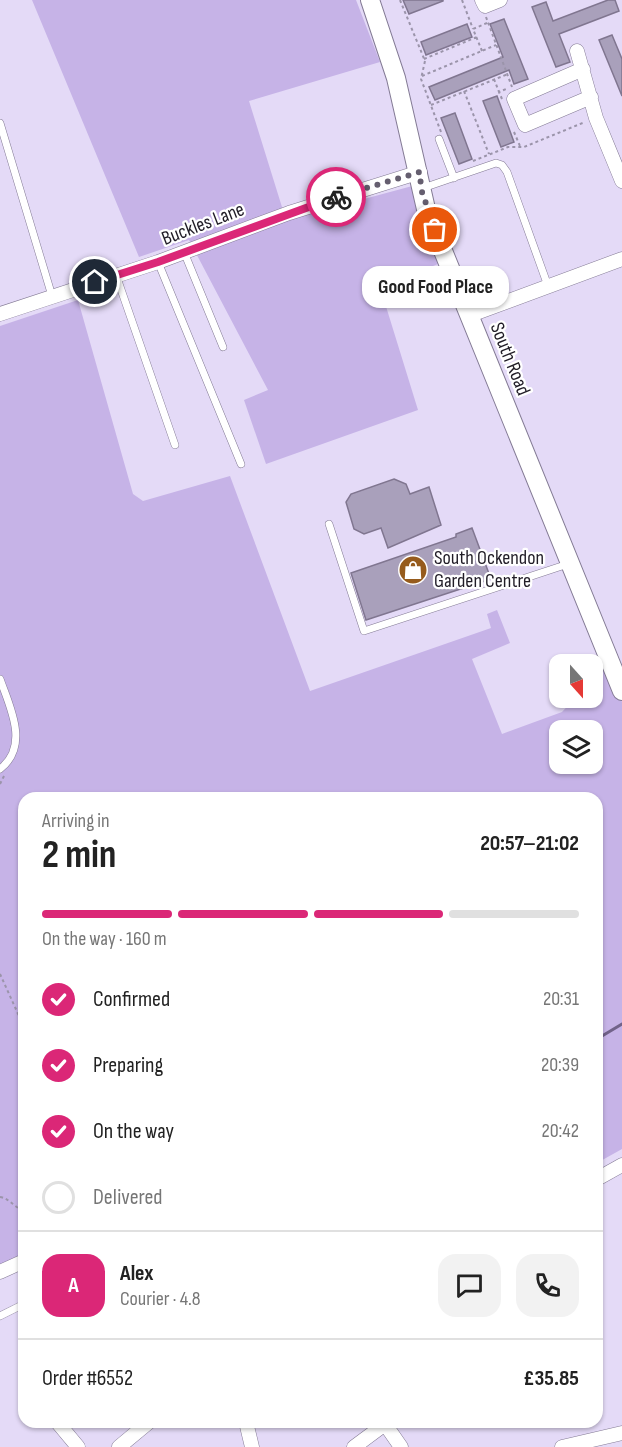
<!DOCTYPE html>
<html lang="en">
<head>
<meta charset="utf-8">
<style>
  body { margin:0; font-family:"Sofia Sans Condensed",sans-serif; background:#f2f2f2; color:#222; height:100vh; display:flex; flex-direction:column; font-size:22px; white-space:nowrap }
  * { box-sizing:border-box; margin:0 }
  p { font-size:20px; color:#767676 }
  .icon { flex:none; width:33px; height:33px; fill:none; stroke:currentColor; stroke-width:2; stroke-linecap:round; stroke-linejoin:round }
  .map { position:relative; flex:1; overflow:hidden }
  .side { position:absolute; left:18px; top:792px; width:585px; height:636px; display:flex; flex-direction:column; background:#fff; border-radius:18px; box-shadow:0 2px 4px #0004 }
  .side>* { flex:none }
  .needle { width:39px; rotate:159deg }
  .fabs { position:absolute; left:549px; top:654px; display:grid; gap:12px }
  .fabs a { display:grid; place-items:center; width:54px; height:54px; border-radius:12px; background:#fff; box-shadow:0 2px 4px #0004; font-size:30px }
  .pin { position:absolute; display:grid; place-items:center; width:51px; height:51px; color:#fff; margin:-26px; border:3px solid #fff; border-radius:50%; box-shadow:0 2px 6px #0007 }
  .courier { position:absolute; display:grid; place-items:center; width:60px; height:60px; margin:-30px; border:4px solid #db2777; border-radius:50%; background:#fff; color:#222; box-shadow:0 2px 8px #0007 }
  .bubble { position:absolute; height:42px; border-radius:18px; background:#fff; box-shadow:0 2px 4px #0004; font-size:20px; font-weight:700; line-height:42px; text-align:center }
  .summary em { font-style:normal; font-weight:700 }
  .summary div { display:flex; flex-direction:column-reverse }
  .summary { display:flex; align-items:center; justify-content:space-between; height:102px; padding:0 24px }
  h1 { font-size:39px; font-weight:700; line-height:45px }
  .bar { display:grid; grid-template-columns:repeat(4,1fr); gap:9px 6px; align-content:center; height:72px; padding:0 24px }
  .bar i { height:8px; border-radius:4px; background:#e0e0e0 }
  .bar .active { background:#db2777 }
  .bar p { grid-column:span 4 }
  .line { display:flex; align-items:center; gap:15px; padding:0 24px; border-top:2px solid #e0e0e0 }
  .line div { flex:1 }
  .round { display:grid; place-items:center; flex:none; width:63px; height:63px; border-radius:18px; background:#f2f2f2 }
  ol { padding:0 24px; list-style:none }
  li { display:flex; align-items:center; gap:18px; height:66px }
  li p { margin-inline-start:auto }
  li .icon { padding:6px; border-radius:50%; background:#db2777; color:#fff; stroke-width:4 }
  li:last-child { color:#767676 }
  li i { width:33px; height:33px; border:3px solid #e0e0e0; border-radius:50% }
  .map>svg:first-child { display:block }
</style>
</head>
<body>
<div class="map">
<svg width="622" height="1447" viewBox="0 0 622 1447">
  <rect width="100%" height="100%" fill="#e4daf7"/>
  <!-- green -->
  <path fill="#c6b3e7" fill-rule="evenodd" d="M 32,0 L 356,0 L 380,62 L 249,101 L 286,220 L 416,185 L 438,264 L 380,287 L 418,410 L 266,464 L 244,400 L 268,390 L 189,240 L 139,257 Z
    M 78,300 L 133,494 L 143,501 L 230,476 L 310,691 L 491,628 L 487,614 L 497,610 L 510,643 L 472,659 L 502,734 L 562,712 L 575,698 L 592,698 L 593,677 L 605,662 L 622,702 L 622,1149 L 597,1163 L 597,798 L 24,798 L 24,1262 L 0,1271 L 0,326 ZM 560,730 L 592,730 L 592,764 L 560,764 Z"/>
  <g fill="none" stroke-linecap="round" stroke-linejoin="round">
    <!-- stream -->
    <path stroke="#716289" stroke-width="3" d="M 597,1039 L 622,1024"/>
  </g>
  <!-- building -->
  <path fill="#a9a0bb" stroke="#807690" stroke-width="1.5" d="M 403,0 L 443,0 L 443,1 L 409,14 Z
    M 608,0 L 615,0 L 619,11 L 559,34 L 570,62 L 556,67 L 532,7 L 546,2 L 553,21 Z
    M 504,19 L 528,79 L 514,84 L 509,70 L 435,100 L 429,87 L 503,57 L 490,24 Z
    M 467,24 L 472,37 L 426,55 L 421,42 Z
    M 612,35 L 622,59 L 622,96 L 599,40 Z
    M 497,96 L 514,142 L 501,147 L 483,101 Z
    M 455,113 L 472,159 L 459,164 L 441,118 Z
    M 394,479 L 406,484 L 410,494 L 429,487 L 441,525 L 388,548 L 381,528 L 364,534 L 354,529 L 346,502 L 351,494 Z
    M 472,528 L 491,579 L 366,620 L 351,573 L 456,537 L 456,534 Z"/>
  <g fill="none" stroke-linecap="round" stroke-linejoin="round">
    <!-- service casing -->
    <g stroke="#847b95" stroke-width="8">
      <path id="service" d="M 0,123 L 52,296
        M 439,139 L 454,178
        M 423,188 L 496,163 L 502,165 L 507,172 L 548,286
        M 184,252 L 223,347
        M 158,262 L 241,464
        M 116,275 L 175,445
        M 329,524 L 364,631 L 568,564
        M 0,679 C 10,707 30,746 0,769
        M 0,1316 L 24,1304"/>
    </g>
    <!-- minor casing -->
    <g stroke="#847b95" stroke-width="15">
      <path id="minor" d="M 482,0 L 485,6 L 500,0
        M 577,51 L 596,118 L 622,181
        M 583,69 L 514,99 L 525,125 L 591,97
        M 0,314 L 158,262 L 289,213 L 420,172
        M 468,316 L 622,259
        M 597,1179 L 622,1165
        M 0,1272 L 24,1261
        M 246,1422 L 252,1447
        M 58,1423 L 78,1447
        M 119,1447 L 149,1422
        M 354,1447 L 385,1424 L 401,1447
        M 562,1447 L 622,1433"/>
    </g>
    <!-- secondary casing -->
    <g stroke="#847b95" stroke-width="20">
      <path id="secondary" d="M 370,0 L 396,78 L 426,209 L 622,691"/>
    </g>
    <!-- path -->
    <path stroke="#9b94aa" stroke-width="2" stroke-dasharray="3 3" stroke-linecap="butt" d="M 400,0 L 425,61 L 421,79 L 441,132
      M 462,0 L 473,29
      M 486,17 L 512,87
      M 482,51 L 473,29 L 487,23
      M 424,59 L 477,37
      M 422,76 L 496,45
      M 494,79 L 499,92
      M 464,91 L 489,154
      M 502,99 L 499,92 L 506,89
      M 431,105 L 508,74
      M 514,132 L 520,146
      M 473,161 L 508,147 L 524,147 L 585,122
      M 0,784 L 4,776
      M 0,974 L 24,1027
      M 0,1197 C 11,1199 15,1209 24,1210"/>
    <!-- service -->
    <use href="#service" stroke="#fff" stroke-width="7"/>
    <!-- minor -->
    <use href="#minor" stroke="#fff" stroke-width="14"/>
    <!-- secondary -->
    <use href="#secondary" stroke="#fff" stroke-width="18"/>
  </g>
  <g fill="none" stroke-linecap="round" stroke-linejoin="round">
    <!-- done -->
    <path stroke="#655e6f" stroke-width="6" stroke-dasharray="0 10.8" d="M 336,197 L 420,172 L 421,189 L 435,230"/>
    <!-- route -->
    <path stroke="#db2777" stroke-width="8" d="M 95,282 L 158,262 L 336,197"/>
  </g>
  <!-- icons -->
  <defs>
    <g id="shop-disc" transform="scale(1.5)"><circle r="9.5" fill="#965b1c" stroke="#fff"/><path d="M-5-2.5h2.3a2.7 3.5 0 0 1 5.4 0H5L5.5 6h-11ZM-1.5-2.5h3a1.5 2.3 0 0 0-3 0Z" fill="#fff"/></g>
  </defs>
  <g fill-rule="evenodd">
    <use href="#shop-disc" x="413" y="570"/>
  </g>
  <g text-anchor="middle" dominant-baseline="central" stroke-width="4.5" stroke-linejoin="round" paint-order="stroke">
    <!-- street labels -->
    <g font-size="20" fill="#201c26" stroke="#fff">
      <text transform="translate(203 224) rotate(-21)">Buckles Lane</text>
      <text transform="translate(510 359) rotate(68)">South Road</text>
    </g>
    <!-- poi labels -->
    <g font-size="20" fill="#201c26" stroke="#fff" text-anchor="start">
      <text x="434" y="558">South Ockendon<tspan x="434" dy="23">Garden Centre</tspan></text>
    </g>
  </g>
</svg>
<div class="fabs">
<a><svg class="needle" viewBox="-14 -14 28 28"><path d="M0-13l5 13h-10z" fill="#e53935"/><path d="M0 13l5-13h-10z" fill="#767676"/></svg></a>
<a><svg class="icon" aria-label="layers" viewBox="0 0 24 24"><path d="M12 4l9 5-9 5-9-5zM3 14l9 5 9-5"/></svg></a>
</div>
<div class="pin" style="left:435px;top:230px;background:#ea580c"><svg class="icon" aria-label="bag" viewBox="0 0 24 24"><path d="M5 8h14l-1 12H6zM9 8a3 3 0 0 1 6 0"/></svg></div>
<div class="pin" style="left:95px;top:282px;background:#1f2937"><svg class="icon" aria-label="home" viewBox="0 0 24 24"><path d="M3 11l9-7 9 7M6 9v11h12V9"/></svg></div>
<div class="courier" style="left:336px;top:197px"><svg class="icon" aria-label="bike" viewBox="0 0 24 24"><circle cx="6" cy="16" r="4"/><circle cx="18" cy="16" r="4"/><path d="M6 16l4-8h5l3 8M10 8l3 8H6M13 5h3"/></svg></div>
<div class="bubble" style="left:362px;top:266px;width:147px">Good Food Place</div>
<section class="side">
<div class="summary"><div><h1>2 min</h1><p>Arriving in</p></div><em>20:57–21:02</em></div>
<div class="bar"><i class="active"></i><i class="active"></i><i class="active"></i><i></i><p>On the way · 160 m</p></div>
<ol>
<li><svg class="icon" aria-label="check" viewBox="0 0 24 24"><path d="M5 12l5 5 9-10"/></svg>Confirmed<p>20:31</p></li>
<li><svg class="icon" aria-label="check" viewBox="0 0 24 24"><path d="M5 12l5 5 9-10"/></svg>Preparing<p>20:39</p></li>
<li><svg class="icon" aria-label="check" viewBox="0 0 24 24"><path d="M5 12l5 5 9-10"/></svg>On the way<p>20:42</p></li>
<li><i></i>Delivered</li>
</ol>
<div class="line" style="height:108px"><b class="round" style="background:#db2777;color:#fff">A</b><div><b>Alex</b><p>Courier · 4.8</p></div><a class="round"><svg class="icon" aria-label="chat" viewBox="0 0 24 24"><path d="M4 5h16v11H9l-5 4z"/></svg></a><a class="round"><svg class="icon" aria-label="phone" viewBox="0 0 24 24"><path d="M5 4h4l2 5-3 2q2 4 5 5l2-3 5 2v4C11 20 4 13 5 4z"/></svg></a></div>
<div class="line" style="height:78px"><div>Order #6552</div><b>£35.85</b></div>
</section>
</div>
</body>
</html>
